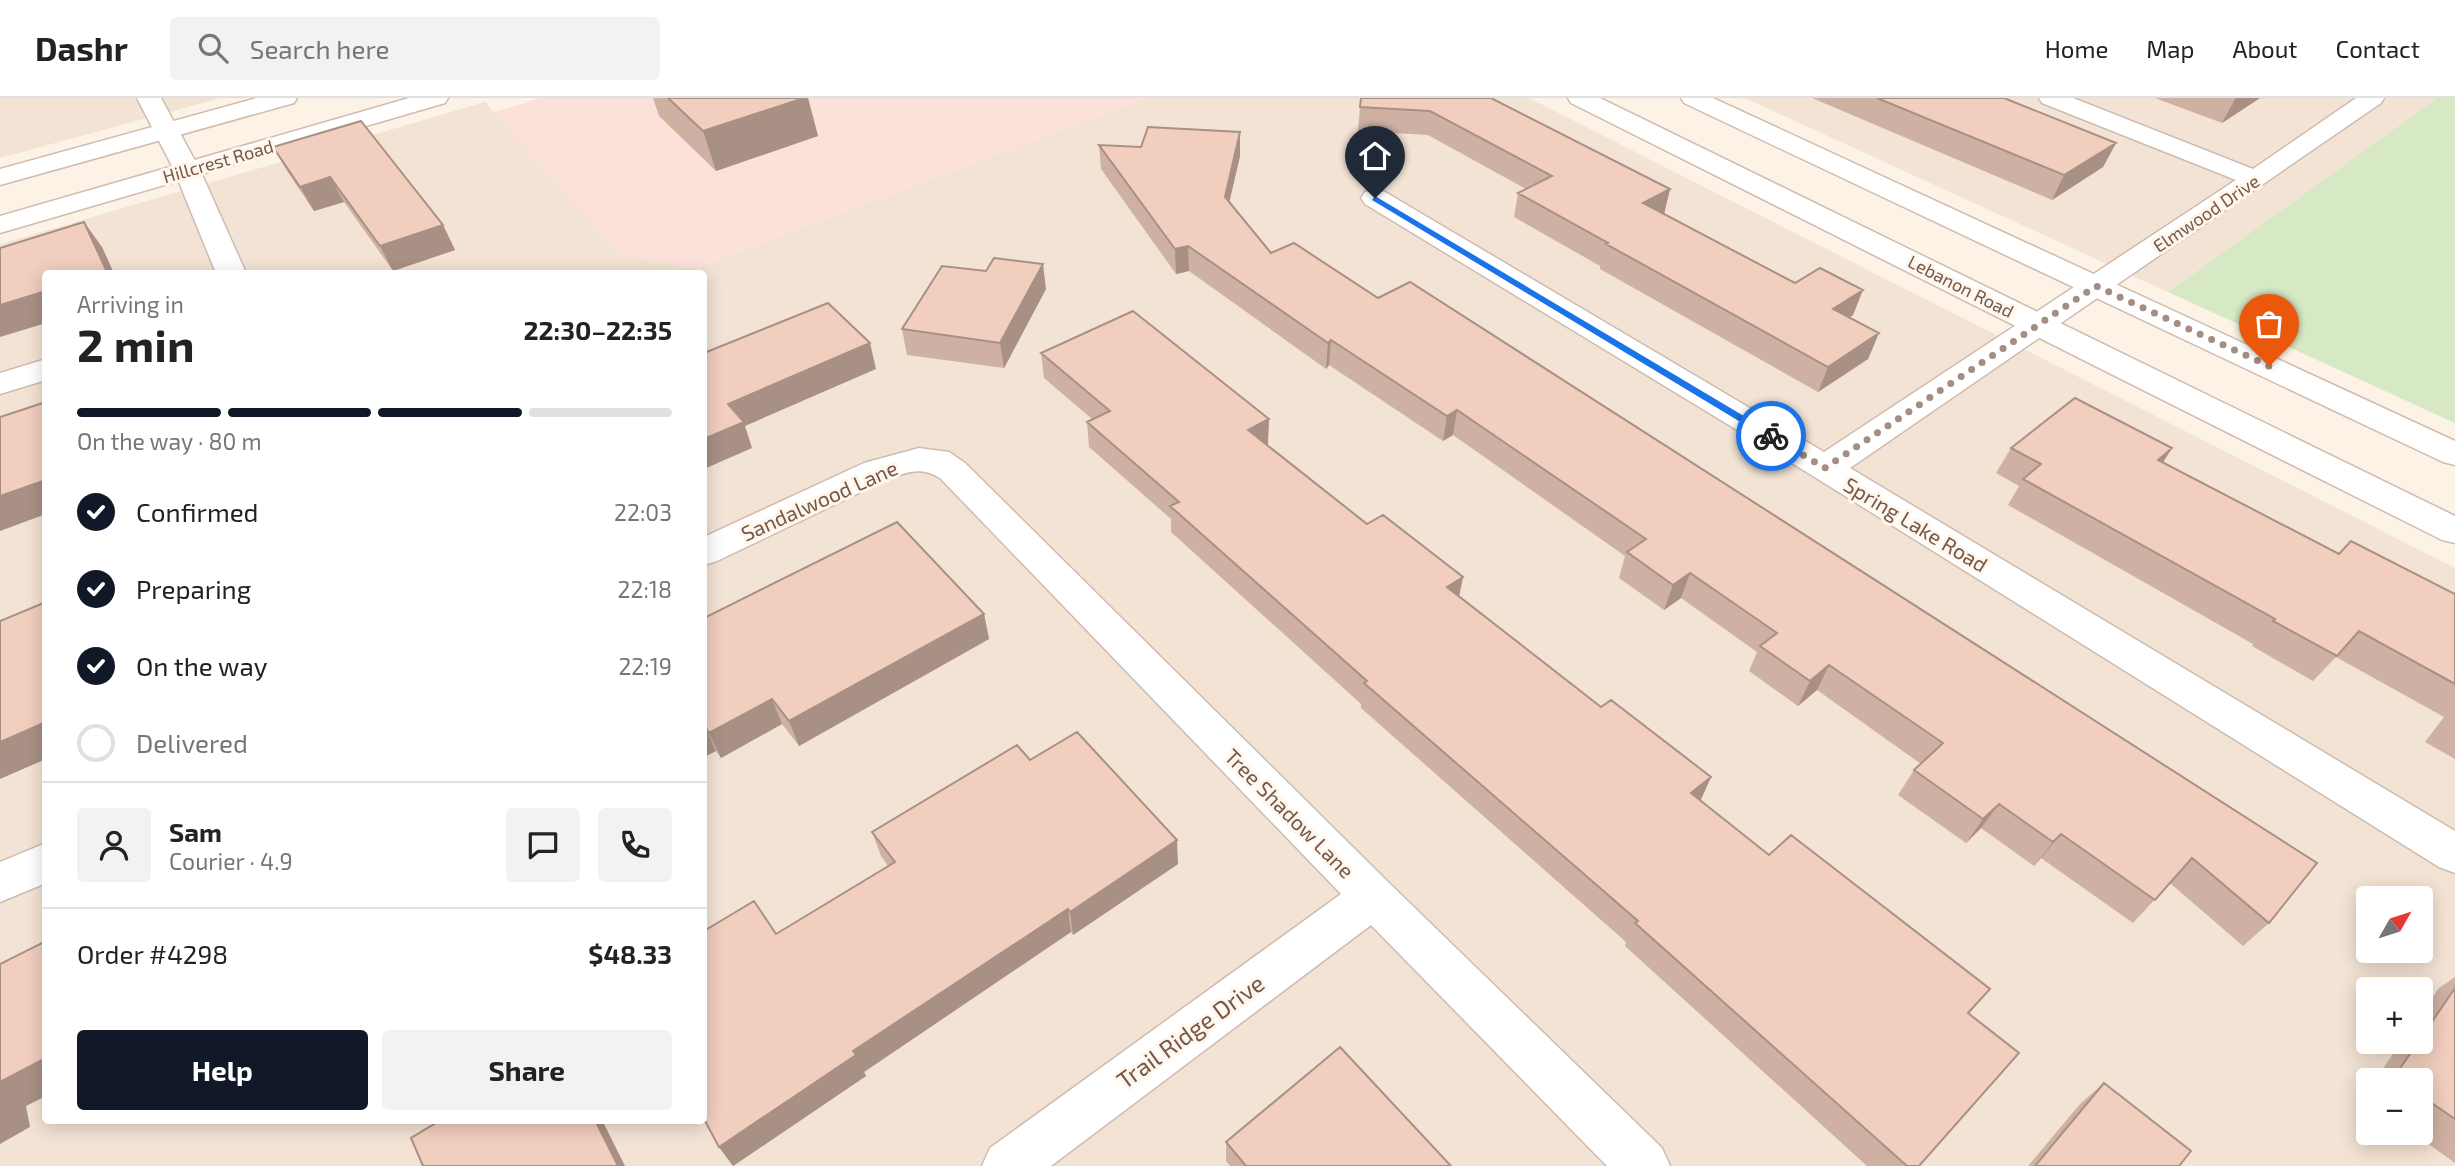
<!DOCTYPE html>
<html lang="en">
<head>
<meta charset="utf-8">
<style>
  body { margin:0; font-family:"Exo 2",sans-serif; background:#f2f2f2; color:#222; height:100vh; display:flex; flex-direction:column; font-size:26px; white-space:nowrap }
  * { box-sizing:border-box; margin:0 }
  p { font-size:23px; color:#767676 }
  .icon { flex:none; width:38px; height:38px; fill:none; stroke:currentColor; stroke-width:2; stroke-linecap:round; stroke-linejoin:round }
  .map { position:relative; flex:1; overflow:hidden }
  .panel { position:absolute; left:42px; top:172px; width:665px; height:854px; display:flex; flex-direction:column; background:#fff; border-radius:7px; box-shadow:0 4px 18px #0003 }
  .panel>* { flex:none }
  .needle { width:46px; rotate:51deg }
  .buttons { position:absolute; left:2356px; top:788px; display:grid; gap:14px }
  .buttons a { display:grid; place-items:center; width:77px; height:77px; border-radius:7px; background:#fff; box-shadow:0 4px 18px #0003; font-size:35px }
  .pin { position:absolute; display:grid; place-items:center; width:60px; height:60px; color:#fff; margin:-72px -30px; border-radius:50% 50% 50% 0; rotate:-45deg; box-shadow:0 0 7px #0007 }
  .pin .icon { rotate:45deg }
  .courier { position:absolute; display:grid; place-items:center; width:70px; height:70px; margin:-35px; border:5px solid #1a73e8; border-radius:50%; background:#fff; color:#222; box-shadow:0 2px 9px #0007 }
  .overview em { font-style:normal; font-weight:700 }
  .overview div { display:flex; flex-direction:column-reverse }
  .overview { display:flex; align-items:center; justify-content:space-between; height:119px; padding:0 35px }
  h1 { font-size:46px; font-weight:700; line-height:52px }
  .bar { display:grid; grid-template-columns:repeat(4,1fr); gap:10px 7px; align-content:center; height:84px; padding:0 35px }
  .bar i { height:9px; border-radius:5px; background:#e0e0e0 }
  .bar .active { background:#111827 }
  .bar p { grid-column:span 4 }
  .line { display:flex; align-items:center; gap:18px; padding:0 35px; border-top:2px solid #e0e0e0 }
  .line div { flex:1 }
  .round { display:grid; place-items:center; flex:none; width:74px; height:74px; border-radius:7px; background:#f2f2f2 }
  ol { padding:0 35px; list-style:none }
  li { display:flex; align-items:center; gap:21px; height:77px }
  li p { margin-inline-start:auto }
  li .icon { padding:7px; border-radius:50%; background:#111827; color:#fff; stroke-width:4 }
  li:last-child { color:#767676 }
  li i { width:38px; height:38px; border:4px solid #e0e0e0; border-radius:50% }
  .action { display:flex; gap:14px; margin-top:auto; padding:14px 35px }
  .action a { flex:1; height:80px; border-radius:7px; background:#111827; color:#fff; font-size:28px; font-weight:700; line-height:80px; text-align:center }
  .action a+a { background:#f2f2f2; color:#222 }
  header { display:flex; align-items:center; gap:42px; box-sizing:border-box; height:98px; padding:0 35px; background:#fff; border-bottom:2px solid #e0e0e0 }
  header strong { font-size:33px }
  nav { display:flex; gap:38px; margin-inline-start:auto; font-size:24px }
  .search { width:490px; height:63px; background:#f2f2f2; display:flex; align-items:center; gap:18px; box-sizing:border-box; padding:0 24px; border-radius:7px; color:#767676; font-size:26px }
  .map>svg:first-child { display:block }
</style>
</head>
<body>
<header>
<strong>Dashr</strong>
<div class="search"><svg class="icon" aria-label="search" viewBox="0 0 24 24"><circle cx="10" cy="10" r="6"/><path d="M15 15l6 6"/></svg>Search here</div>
<nav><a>Home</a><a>Map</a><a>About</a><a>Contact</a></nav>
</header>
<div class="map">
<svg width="2455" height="1068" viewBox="0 0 2455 1068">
  <rect width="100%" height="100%" fill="#fcf2e6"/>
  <!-- residential -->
  <path fill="#f3e3d4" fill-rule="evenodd" d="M 0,0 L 221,0 L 0,60 Z
    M 1146,0 L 1529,0 L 2455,470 L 2455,1068 L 0,1068 L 0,146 L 485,4 L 620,156 L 694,170 ZM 46,175 L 704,175 L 704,1022 L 46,1022 ZM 2368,800 L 2420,800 L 2420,852 L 2368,852 ZM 2368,891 L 2420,891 L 2420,943 L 2368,943 ZM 2368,982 L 2420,982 L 2420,1034 L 2368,1034 Z
    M 1745,0 L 2437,0 L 2168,194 Z"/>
  <!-- commercial -->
  <path fill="#fce1da" d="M 541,0 L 1146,0 L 694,170 L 620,156 L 494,14 Z"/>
  <!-- green -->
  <path fill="#d6e9c4" d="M 2437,0 L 2455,0 L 2455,325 L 2168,194 Z"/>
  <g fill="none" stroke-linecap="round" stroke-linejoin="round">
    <!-- street casing -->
    <g stroke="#cfbbaf" stroke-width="3">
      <path id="street" d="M 137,0 L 161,0 L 200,72 L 246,175 L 216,175 L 174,72 Z
        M 2039,0 L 2073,0 L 2253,71 L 2356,0 L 2384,0 L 2381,5 L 1850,370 L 2455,733 L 2455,775 L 2439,769 L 1813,378 L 1365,106 L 1361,100 L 1365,94 L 1375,92 L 1385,94 L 1824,354 L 2236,82 L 2042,5 Z
        M 46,261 L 46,282 L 0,296 L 0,275 Z
        M 919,350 L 949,354 L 965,365 L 1389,785 L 1662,1050 L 1670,1068 L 1607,1068 L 1371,827 L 1051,1068 L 982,1068 L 990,1050 L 1341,796 L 941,381 C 922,368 908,374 888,381 L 717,463 L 704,467 L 704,439 L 864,365 Z
        M 46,745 L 46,785 L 0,804 L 0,764 Z"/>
    </g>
    <!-- secondary casing -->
    <g stroke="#d2baad" stroke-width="3">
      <path id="secondary" d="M 257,0 L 297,0 L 294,5 L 0,87 L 0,71 Z
        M 409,0 L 448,0 L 445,5 L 0,135 L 0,118 Z
        M 1568,0 L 1600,0 L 2455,418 L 2455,445 L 2442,442 L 1571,5 Z
        M 1681,0 L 1713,0 L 2455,343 L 2455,367 L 2443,364 L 1684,5 Z"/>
    </g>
    <!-- street -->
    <use href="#street" fill="#fff" fill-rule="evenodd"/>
    <!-- secondary -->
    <use href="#secondary" fill="#fff" fill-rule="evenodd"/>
  </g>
  <!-- wall -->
  <path fill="#cfb1a3" d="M 653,0 L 808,0 L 818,38 L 716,73 L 659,18 Z
    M 1491,0 L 1670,91 L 1664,116 L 1853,217 L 1849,220 L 1879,235 L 1868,261 L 1818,294 L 1600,171 L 1600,168 L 1514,119 L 1518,95 L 1526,91 L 1428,37 L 1358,33 L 1360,9 Z
    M 1812,0 L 2004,0 L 2116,45 L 2103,69 L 2052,102 Z
    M 2155,0 L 2260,0 L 2222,25 Z
    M 1240,34 L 1240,58 L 1229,104 L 1271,155 L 1378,200 L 2317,765 L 2269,825 L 2243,848 L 2170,785 L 2133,825 L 2041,760 L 2034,768 L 1981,730 L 1966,745 L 1898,697 L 1914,672 L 1921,666 L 1817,592 L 1798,608 L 1749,573 L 1757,554 L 1681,500 L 1664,512 L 1619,480 L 1625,458 L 1453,337 L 1443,343 L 1329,267 L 1326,271 L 1189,173 L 1176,176 L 1101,71 L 1099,47 L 1141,49 Z
    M 273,49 L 443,127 L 455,152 L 393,173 L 344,104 L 314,113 L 287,73 Z
    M 1046,191 L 1004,270 L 907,257 L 902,231 Z
    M 1041,255 L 1269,321 L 1267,347 L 1367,426 L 1463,479 L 1459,498 L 1601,609 L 1711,679 L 1700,702 L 1969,915 L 1919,1068 L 1867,1068 L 1625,848 L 1626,844 L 1361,610 L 1361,606 L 1171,434 L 1171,421 L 1089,349 L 1087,324 L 1092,321 L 1044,280 Z
    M 2011,350 L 2172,350 L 2163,365 L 2339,456 L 2455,496 L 2455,661 L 2425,644 L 2444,619 L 2336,559 L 2313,583 L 2252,548 L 2253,546 L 2008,407 L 2019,388 L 1996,375 Z
    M 984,516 L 989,541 L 799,648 L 782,626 L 721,660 L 716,653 L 704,659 L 704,520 Z
    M 1030,662 L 1178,766 L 1073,837 L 1071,834 L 864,974 L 866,978 L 733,1068 L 719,1049 L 776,836 L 888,768 L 881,758 L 872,734 Z
    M 2455,879 L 2455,1065 L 2412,1034 L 2420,1034 L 2420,982 L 2375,982 L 2402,943 L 2420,943 L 2420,917 L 2439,890 Z
    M 2104,985 L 2179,1068 L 2028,1068 L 2080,1006 Z
    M 2368,993 L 2368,1003 L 2363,1000 Z
    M 1226,1044 L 1451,1068 L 1230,1068 L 1226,1063 Z"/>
  <!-- shaded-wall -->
  <path fill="#a99085" d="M 804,0 L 808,0 L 818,38 L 716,73 L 703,33 Z
    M 2237,0 L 2260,0 L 2222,25 L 2235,1 Z
    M 1240,34 L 1240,58 L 1225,123 L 1225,99 Z
    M 2116,45 L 2103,69 L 2052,102 L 2064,77 Z
    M 330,79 L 344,104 L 314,113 L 300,89 Z
    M 1670,91 L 1664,116 L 1643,105 Z
    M 84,124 L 102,149 L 114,175 L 104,175 Z
    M 443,127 L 455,152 L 393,173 L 380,148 Z
    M 1188,148 L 1189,173 L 1176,176 L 1175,151 Z
    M 1043,166 L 1046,191 L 1004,270 L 1000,245 Z
    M 1863,192 L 1853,217 L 1823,236 L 1833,211 Z
    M 46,193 L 46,225 L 0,239 L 0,207 Z
    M 1879,235 L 1868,261 L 1818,294 L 1828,269 Z
    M 1331,242 L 1329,267 L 1326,271 L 1328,245 Z
    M 870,245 L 876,271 L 745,328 L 752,350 L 704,371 L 704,341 L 728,306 Z
    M 1457,312 L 1453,337 L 1443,343 L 1447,318 Z
    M 1269,321 L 1268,347 L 1248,358 L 1248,332 Z
    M 2172,350 L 2155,376 L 2158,362 Z
    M 46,382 L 46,416 L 0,433 L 0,398 Z
    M 1690,475 L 1681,500 L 1664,512 L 1673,487 Z
    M 1463,479 L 1458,504 L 1447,489 Z
    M 984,516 L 989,541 L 799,648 L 789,623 Z
    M 1829,567 L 1817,592 L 1798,608 L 1810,583 Z
    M 772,601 L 782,626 L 721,660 L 709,635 Z
    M 46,624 L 46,661 L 0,681 L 0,644 Z
    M 705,628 L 716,653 L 704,659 L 704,628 Z
    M 1711,679 L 1700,704 L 1691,695 Z
    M 1999,706 L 1981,730 L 1966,745 L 1983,721 Z
    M 2061,736 L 2041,760 L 2034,768 L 2053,744 Z
    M 1177,742 L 1178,766 L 1073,837 L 1070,814 Z
    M 1068,811 L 1071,834 L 864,974 L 866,978 L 733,1068 L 719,1049 L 853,953 Z
    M 46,960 L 46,998 L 26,1008 L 30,1029 L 0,1046 L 0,984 Z
    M 595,1022 L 602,1022 L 625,1068 L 618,1068 Z"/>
  <!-- building -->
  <path fill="#f1cebe" stroke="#a99085" stroke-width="2" d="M 668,0 L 804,0 L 703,33 Z
    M 1361,0 L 1491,0 L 1670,91 L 1643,105 L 1795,185 L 1820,170 L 1863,192 L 1833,211 L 1879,235 L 1828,269 L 1606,146 L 1608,145 L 1518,95 L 1552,78 L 1430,13 L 1360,9 Z
    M 1877,0 L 2004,0 L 2116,45 L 2064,77 Z
    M 361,23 L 443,127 L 380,148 L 330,79 L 300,89 L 273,49 Z
    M 1148,29 L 1240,34 L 1225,99 L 1271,155 L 1294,145 L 1378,200 L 1410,184 L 2317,765 L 2269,825 L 2192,760 L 2155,802 L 2061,736 L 2053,744 L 1999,706 L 1983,721 L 1914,672 L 1943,645 L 1829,567 L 1810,583 L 1760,548 L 1777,535 L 1690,475 L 1673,487 L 1627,454 L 1646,441 L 1457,312 L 1447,318 L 1331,242 L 1328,245 L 1188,148 L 1175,151 L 1099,47 L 1141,49 Z
    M 84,124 L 107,174 L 104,175 L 46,175 L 46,193 L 0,207 L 0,150 Z
    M 994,160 L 1043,166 L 1000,245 L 902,231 L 942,168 L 986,173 Z
    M 828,205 L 870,245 L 728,306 L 744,324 L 704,341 L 704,255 Z
    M 1133,213 L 1269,321 L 1248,332 L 1367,426 L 1383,417 L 1463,479 L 1447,489 L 1601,609 L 1611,602 L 1711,679 L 1691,695 L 1769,757 L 1791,737 L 1990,891 L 1968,915 L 2019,955 L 1919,1068 L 1907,1068 L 1635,825 L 1638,823 L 1364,585 L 1367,583 L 1170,408 L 1179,404 L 1087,324 L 1110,313 L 1041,255 Z
    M 2075,300 L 2172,350 L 2158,362 L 2339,456 L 2351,443 L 2455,496 L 2455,586 L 2359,533 L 2337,558 L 2273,523 L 2275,521 L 2023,381 L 2041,366 L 2011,350 Z
    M 46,304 L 46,382 L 0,398 L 0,319 Z
    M 897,424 L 984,516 L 789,623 L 772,601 L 709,635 L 705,628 L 704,628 L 704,520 Z
    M 46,504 L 46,624 L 0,644 L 0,523 Z
    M 1077,634 L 1177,742 L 1070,814 L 1068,811 L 853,953 L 856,957 L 719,1049 L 704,1021 L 704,833 L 754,803 L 776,836 L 895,764 L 872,734 L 1017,647 L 1030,662 Z
    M 46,843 L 46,960 L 0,984 L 0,866 Z
    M 2455,890 L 2455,1021 L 2420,997 L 2420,982 L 2398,982 L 2394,979 L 2419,943 L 2420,943 L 2420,941 Z
    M 1340,949 L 1451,1068 L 1246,1068 L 1226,1044 Z
    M 2104,985 L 2191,1053 L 2179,1068 L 2035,1068 Z
    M 441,1022 L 595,1022 L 618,1068 L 423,1068 L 411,1040 Z"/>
  <!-- route -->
  <path fill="#1a73e8" d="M 1375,98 L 1774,336 L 1776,338 L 1767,340 L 1372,102 Z"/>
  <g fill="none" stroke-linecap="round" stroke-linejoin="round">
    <!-- done -->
    <path stroke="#a48d81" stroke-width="7" stroke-dasharray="0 12.6" d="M 1771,338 L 1825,370 L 2096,188 L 2269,268"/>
  </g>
  <g text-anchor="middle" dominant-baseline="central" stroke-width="6" stroke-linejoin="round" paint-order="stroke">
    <!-- far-street labels -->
    <g font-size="18" fill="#75574b" stroke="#fff6ec">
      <text transform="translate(218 63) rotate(-16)">Hillcrest Road</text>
      <text transform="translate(2206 115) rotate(-34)">Elmwood Drive</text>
      <text transform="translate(1961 188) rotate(27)">Lebanon Road</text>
    </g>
    <!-- street labels -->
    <g font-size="21" fill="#75574b" stroke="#fff6ec">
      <text transform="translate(819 402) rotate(-24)">Sandalwood Lane</text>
      <text transform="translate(1916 426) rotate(31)">Spring Lake Road</text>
      <text transform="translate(1290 715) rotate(45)">Tree Shadow Lane</text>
    </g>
    <!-- near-street labels -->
    <g font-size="24" fill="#75574b" stroke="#fff6ec">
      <text transform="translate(1190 933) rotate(-36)">Trail Ridge Drive</text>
    </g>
  </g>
</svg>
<div class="buttons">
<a><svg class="needle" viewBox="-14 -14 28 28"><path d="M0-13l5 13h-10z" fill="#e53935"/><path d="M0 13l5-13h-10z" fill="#767676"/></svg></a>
<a>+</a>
<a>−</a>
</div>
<div class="pin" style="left:2269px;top:268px;background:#ea580c"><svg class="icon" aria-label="bag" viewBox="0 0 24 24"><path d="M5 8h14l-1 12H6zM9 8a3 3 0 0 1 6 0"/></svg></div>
<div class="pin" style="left:1375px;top:100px;background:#1f2937"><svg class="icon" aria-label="home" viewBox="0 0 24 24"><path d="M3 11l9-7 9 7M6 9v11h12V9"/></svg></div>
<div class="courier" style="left:1771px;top:338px"><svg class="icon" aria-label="bike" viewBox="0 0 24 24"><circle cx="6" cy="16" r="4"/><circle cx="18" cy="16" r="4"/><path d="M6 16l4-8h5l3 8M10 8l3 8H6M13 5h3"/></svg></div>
<section class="panel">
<div class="overview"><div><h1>2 min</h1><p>Arriving in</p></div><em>22:30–22:35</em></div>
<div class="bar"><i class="active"></i><i class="active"></i><i class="active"></i><i></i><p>On the way · 80 m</p></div>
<ol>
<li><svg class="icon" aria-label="check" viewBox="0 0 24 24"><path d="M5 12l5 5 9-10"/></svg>Confirmed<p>22:03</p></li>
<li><svg class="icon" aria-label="check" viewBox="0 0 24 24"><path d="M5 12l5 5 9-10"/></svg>Preparing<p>22:18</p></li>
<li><svg class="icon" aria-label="check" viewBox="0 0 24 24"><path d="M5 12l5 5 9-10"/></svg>On the way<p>22:19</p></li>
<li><i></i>Delivered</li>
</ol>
<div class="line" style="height:126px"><a class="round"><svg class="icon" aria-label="person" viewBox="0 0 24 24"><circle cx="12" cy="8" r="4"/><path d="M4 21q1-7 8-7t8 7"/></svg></a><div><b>Sam</b><p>Courier · 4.9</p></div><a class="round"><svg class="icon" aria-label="chat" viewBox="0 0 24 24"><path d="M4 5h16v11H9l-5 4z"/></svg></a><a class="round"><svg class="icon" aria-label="phone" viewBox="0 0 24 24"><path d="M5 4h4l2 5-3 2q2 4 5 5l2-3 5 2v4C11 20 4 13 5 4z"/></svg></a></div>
<div class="line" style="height:91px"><div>Order #4298</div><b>$48.33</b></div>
<div class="action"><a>Help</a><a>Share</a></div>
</section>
</div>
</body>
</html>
